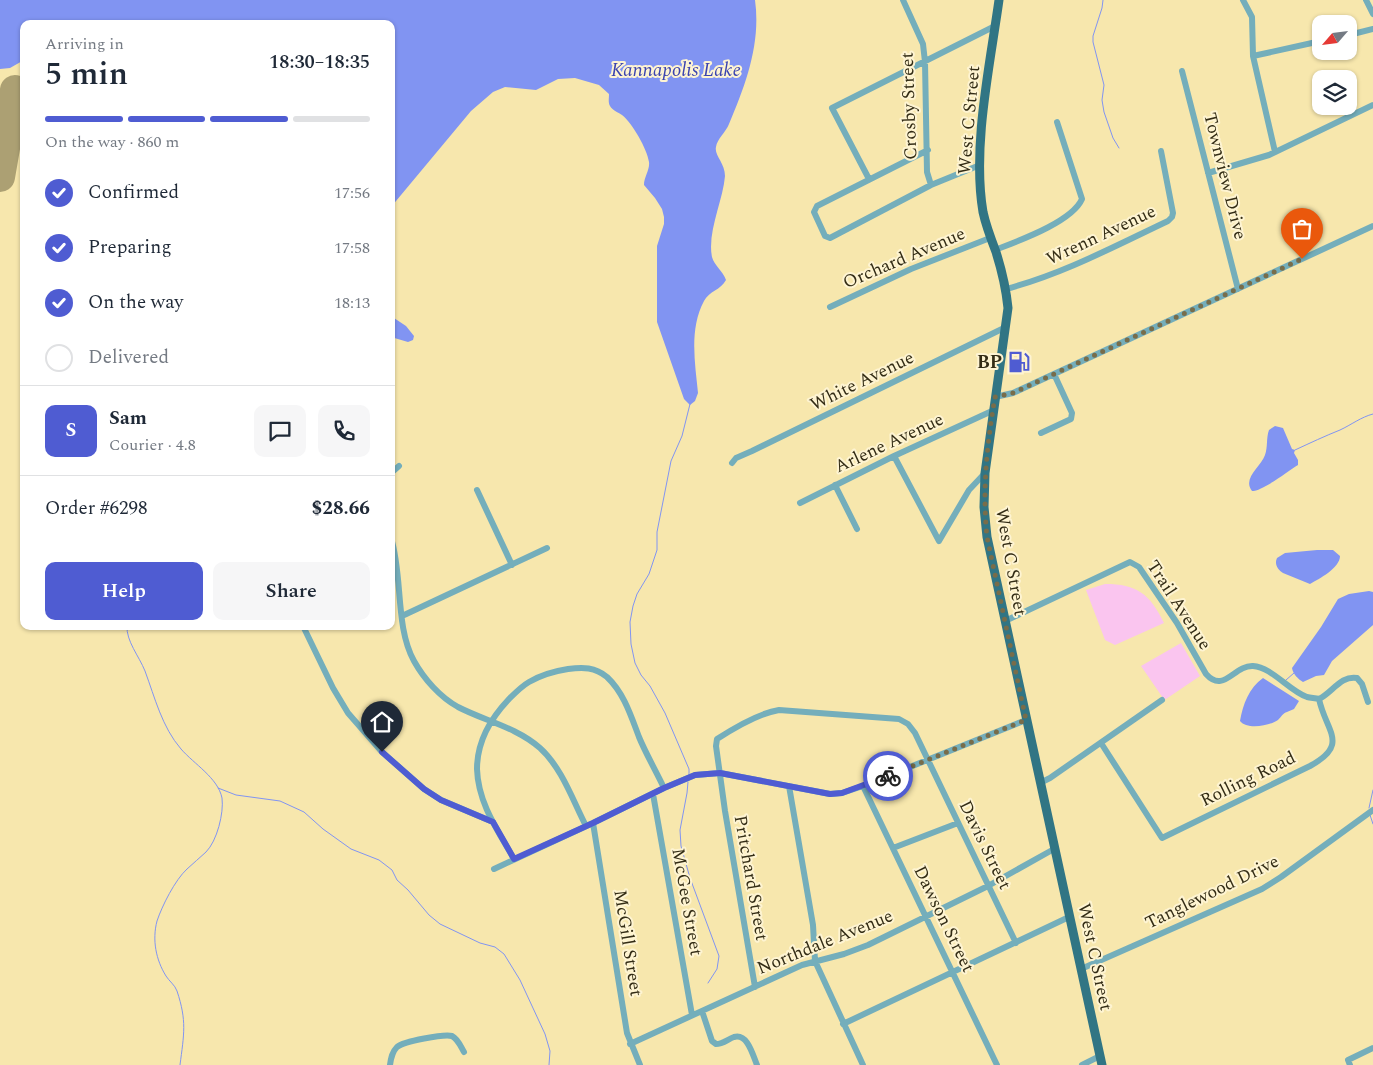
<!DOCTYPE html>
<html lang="en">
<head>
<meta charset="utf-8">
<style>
  body { margin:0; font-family:Spectral,serif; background:#f6f6f7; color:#1f2937; height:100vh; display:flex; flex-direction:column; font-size:19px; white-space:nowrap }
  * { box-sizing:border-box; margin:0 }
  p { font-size:16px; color:#747a83 }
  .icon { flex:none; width:28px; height:28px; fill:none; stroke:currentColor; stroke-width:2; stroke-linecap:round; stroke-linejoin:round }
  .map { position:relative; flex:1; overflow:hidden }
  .details { position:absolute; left:20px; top:20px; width:375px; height:610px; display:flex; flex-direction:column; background:#fff; border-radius:10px; box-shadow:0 1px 4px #0004 }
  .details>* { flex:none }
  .needle { width:32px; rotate:242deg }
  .tools { position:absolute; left:1312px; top:15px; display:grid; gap:10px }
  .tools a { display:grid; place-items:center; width:45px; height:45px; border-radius:10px; background:#fff; box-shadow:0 1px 4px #0004; font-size:25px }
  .pin { position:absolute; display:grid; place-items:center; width:42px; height:42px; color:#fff; margin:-51px -21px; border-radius:50% 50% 50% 0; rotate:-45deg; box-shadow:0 0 5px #0007 }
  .pin .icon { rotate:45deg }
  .courier { position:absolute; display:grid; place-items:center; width:50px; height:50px; margin:-25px; border:4px solid #4f5cd2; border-radius:50%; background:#fff; color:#222; box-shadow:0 1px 6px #0007 }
  .summary em { font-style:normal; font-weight:600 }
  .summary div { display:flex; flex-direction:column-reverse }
  .summary { display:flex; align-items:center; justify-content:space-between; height:85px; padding:0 25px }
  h1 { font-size:32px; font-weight:600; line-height:38px }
  .bar { display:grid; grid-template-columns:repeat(4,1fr); gap:8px 5px; align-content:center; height:60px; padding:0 25px }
  .bar i { height:6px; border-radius:4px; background:#e0e1e3 }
  .bar .selected { background:#4f5cd2 }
  .bar p { grid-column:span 4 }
  .line { display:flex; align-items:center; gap:12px; padding:0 25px; border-top:1px solid #e0e1e3 }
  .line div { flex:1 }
  .round { display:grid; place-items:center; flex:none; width:52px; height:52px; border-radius:10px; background:#f6f6f7 }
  ol { padding:0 25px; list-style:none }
  li { display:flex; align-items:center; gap:15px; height:55px }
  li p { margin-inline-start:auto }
  li .icon { padding:5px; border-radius:50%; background:#4f5cd2; color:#fff; stroke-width:4 }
  li:last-child { color:#747a83 }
  li i { width:28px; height:28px; border:2px solid #e0e1e3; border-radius:50% }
  .button { display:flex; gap:10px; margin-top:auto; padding:10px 25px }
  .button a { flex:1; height:58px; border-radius:10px; background:#4f5cd2; color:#fff; font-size:20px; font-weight:600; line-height:58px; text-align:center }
  .button a+a { background:#f6f6f7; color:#1f2937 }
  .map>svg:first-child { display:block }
</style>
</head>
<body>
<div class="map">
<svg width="1373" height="1065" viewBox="0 0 1373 1065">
  <rect width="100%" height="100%" fill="#f7e7ad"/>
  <!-- green -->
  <path fill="#fac5ef" d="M 1105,584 C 1137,584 1150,594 1164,623 L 1115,645 L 1105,640 L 1086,590 Z
    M 1181,643 L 1200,676 L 1166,699 L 1163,698 L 1141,666 Z"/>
  <!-- water -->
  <path fill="#8194f2" d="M 0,0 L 755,0 C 761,43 746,84 729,124 C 726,132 717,139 716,147 C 714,155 725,163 725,176 C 723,201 707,232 712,257 C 714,265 723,271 726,280 C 721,290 709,291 704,301 C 689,329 695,363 698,393 L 695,401 L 690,405 L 684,399 L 657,322 L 657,246 L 664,224 L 664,217 L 662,209 L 655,198 L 644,185 C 644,177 650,170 649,162 C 647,149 633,124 622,115 C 618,112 613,111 610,106 C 608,102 609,99 609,94 L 599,85 L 575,78 L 558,79 L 536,90 L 505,87 L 493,92 L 471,111 L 391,207 L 391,24 L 24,24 L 24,60 L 10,68 L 0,69 Z
    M 391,316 L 406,326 L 414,336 L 413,340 L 408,342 L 391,337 Z
    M 1275,426 L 1283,428 L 1292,449 L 1295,450 L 1294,453 L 1298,460 L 1298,465 C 1288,471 1263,491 1252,491 C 1242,478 1261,467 1265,455 C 1268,447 1266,438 1269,430 Z
    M 1317,550 L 1333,550 L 1340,556 C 1340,568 1319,579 1310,584 L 1283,573 C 1278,570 1274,564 1277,558 L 1285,553 Z
    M 1369,591 L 1373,592 L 1373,625 L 1332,661 L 1324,675 L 1316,676 L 1303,682 C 1298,679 1293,674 1292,668 L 1321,627 L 1338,599 L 1349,594 Z
    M 1263,678 L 1299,701 L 1294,709 C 1292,710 1289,711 1287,712 C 1283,713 1281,717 1278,720 C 1269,726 1247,730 1240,721 C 1243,704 1249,688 1263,678 Z"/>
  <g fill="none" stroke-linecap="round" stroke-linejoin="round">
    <!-- stream -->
    <path stroke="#8194f2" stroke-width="1" d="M 1103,0 L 1102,8 L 1093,36 L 1093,42 L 1104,85 L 1102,100 L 1104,112 L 1113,138 L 1119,148
      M 1295,450 C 1310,443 1325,436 1340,430 C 1351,425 1361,417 1373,414
      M 127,626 C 126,641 139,656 145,671 C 155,698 162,727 181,749 C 194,764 218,778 222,798 C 224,813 217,841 206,852 C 200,858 193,863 187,869 C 175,880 162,906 157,921 C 152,940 156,960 166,976 C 169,981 175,985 177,991 C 187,1021 184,1034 180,1065
      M 1286,680 L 1294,673
      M 689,775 L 689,769 L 665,713 L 650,686 L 641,675 L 635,663 L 631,644 L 630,622 L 633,606 L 637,594 L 649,574 L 657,550 L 657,532 L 671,461 L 682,436 L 690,404
      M 688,782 L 687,793 L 680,830 L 681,846 L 690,878 L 719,956 L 717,969 L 708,983
      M 218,788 L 236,795 L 280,801 L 304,812 L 323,829 L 351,849 L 379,860 L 392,870 L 397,880 L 408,890 L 429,915 L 440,924 L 480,943 L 495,947 L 504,954 L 520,980 L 545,1034 L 550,1051 L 549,1065
      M 1369,808 L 1373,790
      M 1370,815 L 1373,824"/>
    <!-- runway -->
    <path stroke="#aca073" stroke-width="30" d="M 0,177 L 15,90"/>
    <!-- minor -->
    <path stroke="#74aebb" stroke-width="6" d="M 903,0 L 923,44 L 925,62 L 927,172 L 931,185
      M 1243,0 L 1252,17 L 1253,56 L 1275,152
      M 1366,0 L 1373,14
      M 1349,35 L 1373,29
      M 1253,56 L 1321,41
      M 1182,71 L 1238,289
      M 928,150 L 817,206 L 814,212 L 825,236 L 830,238 L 931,185 L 980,165
      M 1208,173 L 1269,155 L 1373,105
      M 869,179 L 832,108 L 995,26
      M 995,250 C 1018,241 1072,222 1082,199 L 1057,122
      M 1006,289 C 1063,274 1115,246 1168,221 L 1172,217 L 1173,213 L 1161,151
      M 830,307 L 911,269 L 990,238
      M 995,397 L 1013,393 L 1373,226
      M 1041,433 L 1071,419 L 1072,413 L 1054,374
      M 894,456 L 939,541 L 969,490 L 985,473
      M 732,463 L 736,458 L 752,451 L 1006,327
      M 391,473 L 399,466
      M 835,485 L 857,529
      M 477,490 L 512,565
      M 800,503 L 894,456 L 992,411
      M 391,538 C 403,576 395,627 414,661 C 424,679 440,697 458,707 C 485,721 516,727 540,748 C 562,768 573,801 586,826
      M 402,616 L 547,548
      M 1005,621 L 1130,562 L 1139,567 L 1177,623 L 1206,674 C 1224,694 1234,665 1253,666 C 1272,667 1289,691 1307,697 C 1311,698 1315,698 1319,699
      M 303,626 L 333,688 L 348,713 L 382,752 L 424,789 L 441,800 L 493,822
      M 1319,699 C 1332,693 1341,675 1357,678 L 1362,684 L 1368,702
      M 1101,743 L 1162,838 L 1310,766 C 1350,744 1326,732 1319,699
      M 1040,783 L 1050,778 L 1162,700
      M 789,786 L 813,925 L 815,961 L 863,1065
      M 863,786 L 997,1065
      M 653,794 L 692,1015
      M 593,823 L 627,1033 L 640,1065
      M 893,848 L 958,823
      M 514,859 C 498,831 478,803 477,769 C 477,741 490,719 509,699 C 515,693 522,686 529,682 C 541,675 555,671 568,669 C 583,667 595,667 607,677 C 624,693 631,716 639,737 C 646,754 656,771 664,788
      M 494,869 L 593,823 L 664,788 L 695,775 L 720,773 L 830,794 L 842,793 L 863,786 L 1026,720
      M 1081,969 L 1262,889 L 1281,877 L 1373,810
      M 755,987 L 725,811 L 716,746 L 717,739 C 734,728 760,713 779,710 L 899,719 L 908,724 L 915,733 L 1016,943
      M 702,1011 L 712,1041 L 716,1044 C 723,1044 728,1039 734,1037 C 748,1033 753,1056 757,1065
      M 843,1024 L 1069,917
      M 630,1044 L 802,965 L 844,954 L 868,945 L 988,886 L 1054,849
      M 390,1065 C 391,1058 392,1052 397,1047 C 404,1041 444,1034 452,1036 C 458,1039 461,1047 464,1052
      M 1082,1065 L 1100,1056
      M 1350,1065 L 1348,1060 L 1373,1048"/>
    <!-- major -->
    <path stroke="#317584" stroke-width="9" d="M 999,0 C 990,65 972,147 983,212 C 986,226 991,239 996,252 C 1002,271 1006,288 1008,308 L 985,473 L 984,507 L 987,537 L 1102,1065"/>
  </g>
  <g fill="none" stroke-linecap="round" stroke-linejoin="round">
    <!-- done -->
    <path stroke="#786d4a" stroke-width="5" stroke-dasharray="0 9" d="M 888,776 L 1026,720 L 987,537 C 982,490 987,444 995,397 L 1013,393 L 1302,259"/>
    <!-- route -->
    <path stroke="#4f5cd2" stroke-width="6" d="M 382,752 L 424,789 L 441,800 L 493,822 L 514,859 L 593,823 L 664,788 L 695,775 L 720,773 L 830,794 L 842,793 L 888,776"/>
  </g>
  <!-- icons -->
  <defs>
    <g id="fuel-bare" transform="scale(1.725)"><path d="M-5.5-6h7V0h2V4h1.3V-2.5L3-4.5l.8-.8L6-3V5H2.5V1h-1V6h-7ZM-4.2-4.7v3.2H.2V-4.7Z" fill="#4f5cd2" stroke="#fef4d2" stroke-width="2.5" paint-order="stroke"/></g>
  </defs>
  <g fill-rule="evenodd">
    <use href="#fuel-bare" x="1019" y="362"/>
  </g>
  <g text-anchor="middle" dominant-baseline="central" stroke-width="4" stroke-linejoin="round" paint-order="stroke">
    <!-- street labels -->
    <g font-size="18" fill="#332c15" stroke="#fef4d2">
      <text transform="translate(909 106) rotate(-92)">Crosby Street</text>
      <text transform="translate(969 120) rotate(-85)">West C Street</text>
      <text transform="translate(1225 176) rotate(76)">Townview Drive</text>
      <text transform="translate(1101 235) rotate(-25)">Wrenn Avenue</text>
      <text transform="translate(904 258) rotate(-23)">Orchard Avenue</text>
      <text transform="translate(862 381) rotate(-26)">White Avenue</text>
      <text transform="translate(889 443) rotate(-25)">Arlene Avenue</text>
      <text transform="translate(1011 562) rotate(80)">West C Street</text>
      <text transform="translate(1179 605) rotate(57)">Trail Avenue</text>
      <text transform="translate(1248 779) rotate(-26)">Rolling Road</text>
      <text transform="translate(985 845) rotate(64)">Davis Street</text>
      <text transform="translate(751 878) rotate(80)">Pritchard Street</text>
      <text transform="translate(1212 892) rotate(-26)">Tanglewood Drive</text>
      <text transform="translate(687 902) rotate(80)">McGee Street</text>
      <text transform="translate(944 919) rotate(64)">Dawson Street</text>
      <text transform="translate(825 942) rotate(-22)">Northdale Avenue</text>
      <text transform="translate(628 943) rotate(81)">McGill Street</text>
      <text transform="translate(1095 957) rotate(78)">West C Street</text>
    </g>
    <!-- poi labels -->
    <g font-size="18" font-weight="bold" fill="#332c15" stroke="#fef4d2" text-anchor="end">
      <text x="1002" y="362">BP</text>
    </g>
    <!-- water labels -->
    <g font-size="19" font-style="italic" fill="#3b43af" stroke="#fef4d2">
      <text x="676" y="70">Kannapolis Lake</text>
    </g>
  </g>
</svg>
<div class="tools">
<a><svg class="needle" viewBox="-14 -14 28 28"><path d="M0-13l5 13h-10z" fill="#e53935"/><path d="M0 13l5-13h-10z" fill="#747a83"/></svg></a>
<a><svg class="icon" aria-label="layers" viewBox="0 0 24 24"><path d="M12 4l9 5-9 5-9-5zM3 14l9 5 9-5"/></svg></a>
</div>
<div class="pin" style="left:1302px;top:259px;background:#ea580c"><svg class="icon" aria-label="bag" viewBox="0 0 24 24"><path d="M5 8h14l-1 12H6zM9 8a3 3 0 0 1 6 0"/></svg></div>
<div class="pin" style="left:382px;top:752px;background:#1f2937"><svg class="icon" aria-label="home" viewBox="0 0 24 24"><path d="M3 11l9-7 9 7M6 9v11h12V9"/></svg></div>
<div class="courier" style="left:888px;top:776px"><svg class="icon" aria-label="bike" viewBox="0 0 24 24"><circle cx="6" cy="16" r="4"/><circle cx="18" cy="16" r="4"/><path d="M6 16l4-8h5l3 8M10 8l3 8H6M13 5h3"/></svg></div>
<section class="details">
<div class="summary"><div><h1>5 min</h1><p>Arriving in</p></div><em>18:30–18:35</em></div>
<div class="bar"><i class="selected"></i><i class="selected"></i><i class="selected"></i><i></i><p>On the way · 860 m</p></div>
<ol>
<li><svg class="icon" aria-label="check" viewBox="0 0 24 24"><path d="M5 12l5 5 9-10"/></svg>Confirmed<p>17:56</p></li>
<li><svg class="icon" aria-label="check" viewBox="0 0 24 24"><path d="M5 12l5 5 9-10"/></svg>Preparing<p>17:58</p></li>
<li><svg class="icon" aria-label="check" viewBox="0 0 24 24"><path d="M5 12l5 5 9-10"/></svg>On the way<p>18:13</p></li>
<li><i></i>Delivered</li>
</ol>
<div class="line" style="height:90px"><b class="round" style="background:#4f5cd2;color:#fff">S</b><div><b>Sam</b><p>Courier · 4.8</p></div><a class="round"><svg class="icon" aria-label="chat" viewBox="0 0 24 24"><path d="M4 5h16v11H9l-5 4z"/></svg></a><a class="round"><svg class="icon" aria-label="phone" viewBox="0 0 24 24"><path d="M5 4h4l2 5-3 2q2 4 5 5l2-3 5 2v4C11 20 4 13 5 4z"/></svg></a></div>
<div class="line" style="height:65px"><div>Order #6298</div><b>$28.66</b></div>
<div class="button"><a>Help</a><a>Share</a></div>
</section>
</div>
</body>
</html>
